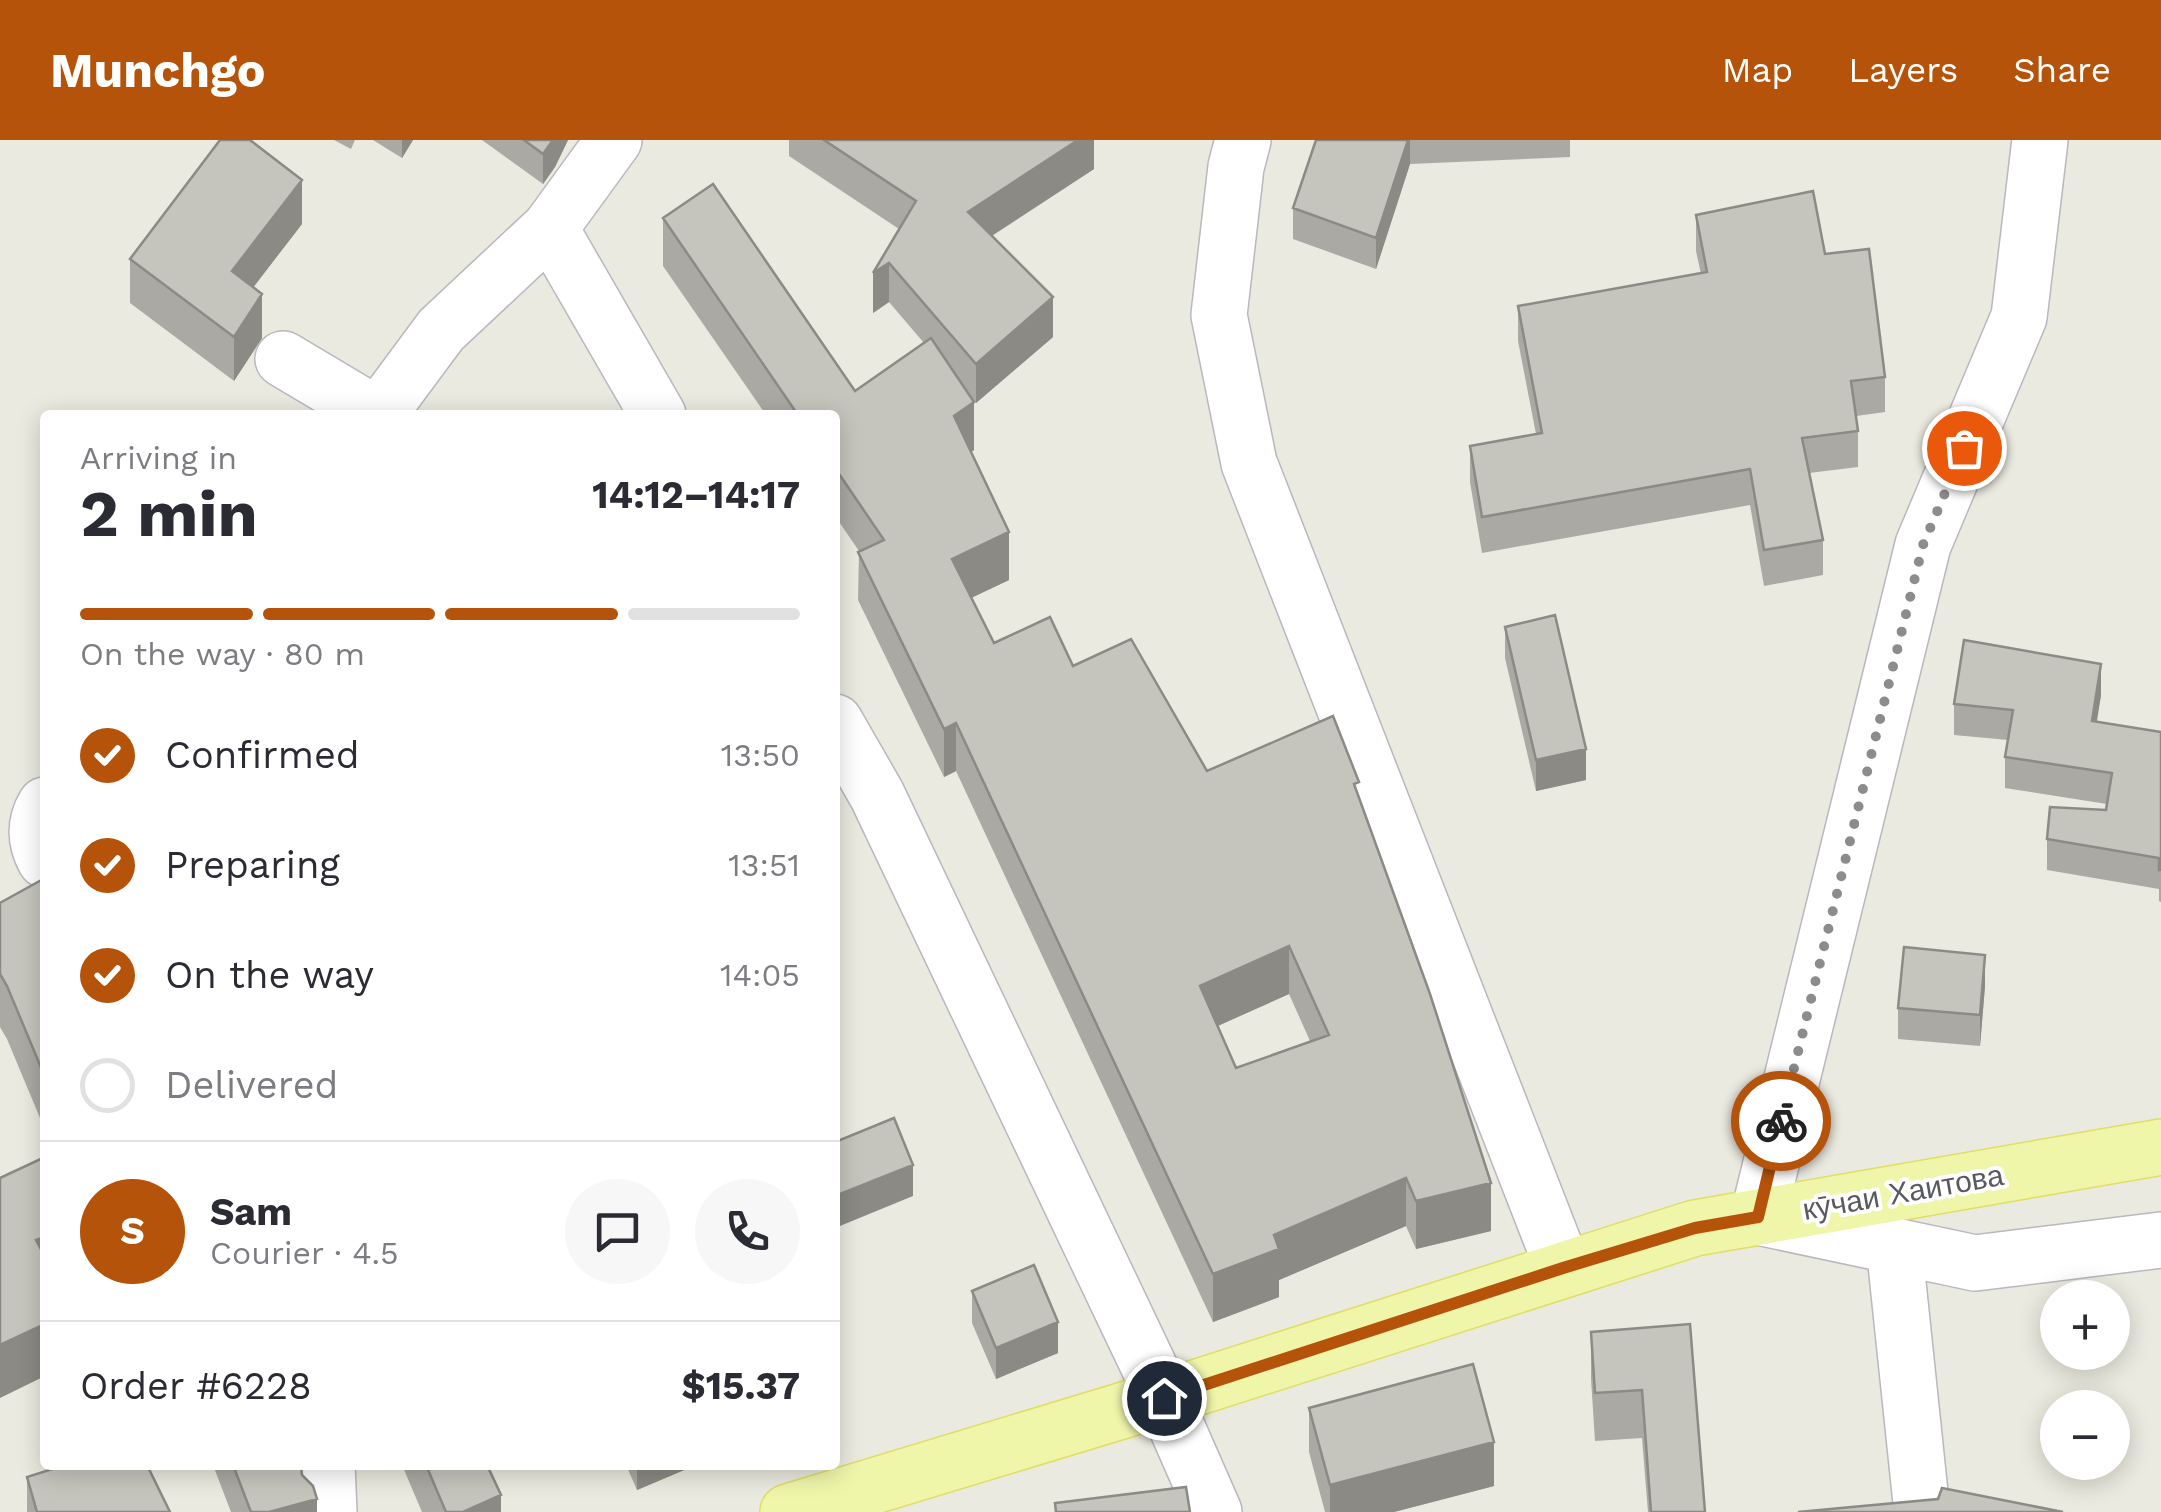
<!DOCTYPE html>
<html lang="en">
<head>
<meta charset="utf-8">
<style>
  body { margin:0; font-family:"Work Sans",sans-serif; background:#f7f7f7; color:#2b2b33; height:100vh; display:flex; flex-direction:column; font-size:38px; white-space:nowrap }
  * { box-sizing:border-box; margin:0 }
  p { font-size:32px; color:#7c7c81 }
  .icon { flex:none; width:55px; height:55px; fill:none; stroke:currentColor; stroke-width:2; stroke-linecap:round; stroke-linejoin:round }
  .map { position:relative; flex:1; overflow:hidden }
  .drawer { position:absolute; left:40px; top:270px; width:800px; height:1060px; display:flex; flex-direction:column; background:#fff; border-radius:10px; box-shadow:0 5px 25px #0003 }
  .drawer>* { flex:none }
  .buttons { position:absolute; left:2040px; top:1140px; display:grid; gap:20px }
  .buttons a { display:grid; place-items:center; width:90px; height:90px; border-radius:50%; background:#fff; box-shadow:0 5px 25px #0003; font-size:50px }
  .pin { position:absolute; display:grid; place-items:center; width:85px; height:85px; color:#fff; margin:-42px; border:5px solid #fff; border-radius:50%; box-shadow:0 2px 10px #0007 }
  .courier { position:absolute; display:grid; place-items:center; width:100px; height:100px; margin:-50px; border:8px solid #b45309; border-radius:50%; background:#fff; color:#222; box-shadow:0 2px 12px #0007 }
  .summary em { font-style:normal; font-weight:700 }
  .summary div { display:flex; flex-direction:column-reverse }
  .summary { display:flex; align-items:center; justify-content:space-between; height:170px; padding:0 40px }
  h1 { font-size:65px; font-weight:700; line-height:75px }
  .bar { display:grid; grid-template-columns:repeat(4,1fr); gap:15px 10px; align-content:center; height:120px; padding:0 40px }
  .bar i { height:12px; border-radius:8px; background:#e1e1e2 }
  .bar .active { background:#b45309 }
  .bar p { grid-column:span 4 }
  .line { display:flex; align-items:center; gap:25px; padding:0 40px; border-top:2px solid #e1e1e2 }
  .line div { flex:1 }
  .round { display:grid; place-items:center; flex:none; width:105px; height:105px; border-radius:52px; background:#f7f7f7 }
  ol { padding:0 40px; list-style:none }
  li { display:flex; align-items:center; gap:30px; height:110px }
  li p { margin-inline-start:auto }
  li .icon { padding:10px; border-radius:50%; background:#b45309; color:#fff; stroke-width:4 }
  li:last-child { color:#7c7c81 }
  li i { width:55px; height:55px; border:5px solid #e1e1e2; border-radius:50% }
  header { display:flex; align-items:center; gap:60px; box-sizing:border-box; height:140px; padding:0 50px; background:#b45309; color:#fff }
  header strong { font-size:48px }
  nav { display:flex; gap:55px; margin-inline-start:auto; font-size:35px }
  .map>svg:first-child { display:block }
</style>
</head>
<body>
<header>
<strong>Munchgo</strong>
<nav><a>Map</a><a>Layers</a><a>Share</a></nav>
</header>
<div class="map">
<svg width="2161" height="1372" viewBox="0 0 2161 1372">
  <rect width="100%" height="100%" fill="#eaeae0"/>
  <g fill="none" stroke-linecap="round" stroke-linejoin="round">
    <!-- minor casing -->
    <g stroke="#b8b8be" stroke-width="58">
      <path id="minor" d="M 1243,0 L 1236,27 L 1219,175 L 1249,323 L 1563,1128
        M 2040,0 L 2019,177 L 1923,405 L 1758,1077 L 1975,1123 L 2161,1100
        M 550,88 L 658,275
        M 283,219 L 377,275
        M 378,275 L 441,190 L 550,88 L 614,0
        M 835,582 L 877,655 L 1164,1258 L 1214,1372
        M 45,665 C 34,683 35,702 45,720
        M 1894,1105 L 1922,1372
        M 327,1325 L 329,1372"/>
    </g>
    <!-- major casing -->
    <g stroke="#e1de62" stroke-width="58">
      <path id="major" d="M 788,1372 L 1164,1258 L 1695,1088 L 2161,1007"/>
    </g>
    <!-- minor -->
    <use href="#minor" stroke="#fff" stroke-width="55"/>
    <!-- major -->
    <use href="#major" stroke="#eff6aa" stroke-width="55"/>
  </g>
  <!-- wall -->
  <path fill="#aaa9a3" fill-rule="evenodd" d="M 334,0 L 355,0 L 351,9 Z
    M 373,0 L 413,0 L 402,18 Z
    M 482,0 L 568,0 L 555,27 L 543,44 Z
    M 789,0 L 1094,0 L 1094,29 L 992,96 L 1053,197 L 976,263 L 971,257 L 974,310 L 971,312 L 1009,440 L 971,458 L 994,503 L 1073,526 L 1207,631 L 1359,658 L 1491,1091 L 1416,1109 L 1406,1086 L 1279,1140 L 1279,1157 L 1213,1182 L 956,631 L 944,637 L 858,460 L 859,411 L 835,376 L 835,275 L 766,275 L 663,126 L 663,78 L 855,251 L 924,203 L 889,162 L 873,173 L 899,89 L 789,16 ZM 1289,854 L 1310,901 L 1236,928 L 1217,886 Z
    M 1316,0 L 1570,0 L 1570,17 L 1410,24 L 1376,129 L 1293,99 L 1293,68 Z
    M 1696,75 L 1825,114 L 1885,237 L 1885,272 L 1856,276 L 1858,291 L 1858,327 L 1809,333 L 1823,400 L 1823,435 L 1764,446 L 1750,365 L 1482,413 L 1470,342 L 1470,306 L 1536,294 L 1518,201 L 1518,166 L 1701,134 L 1696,111 Z
    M 302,84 L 253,147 L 262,198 L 234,241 L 130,163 L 130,119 Z
    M 1505,487 L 1586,640 L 1536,651 L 1505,518 Z
    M 2101,555 L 2096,582 L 2161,592 L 2161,762 L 2159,761 L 2159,749 L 2047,730 L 2047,699 L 2106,670 L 2107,664 L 2005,648 L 2005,617 L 2008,600 L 1954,595 L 1954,564 Z
    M 45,738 L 45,990 L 7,899 L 0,887 L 0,763 Z
    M 1985,846 L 1980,906 L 1898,899 L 1898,868 Z
    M 972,1151 L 1058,1213 L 996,1239 L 972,1183 Z
    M 1690,1184 L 1705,1372 L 1648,1372 L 1642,1298 L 1595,1301 L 1591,1239 L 1591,1192 Z
    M 1309,1268 L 1494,1346 L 1394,1372 L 1325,1372 L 1309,1312 Z
    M 213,1325 L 301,1325 L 302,1335 L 317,1372 L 231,1372 Z
    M 402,1325 L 487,1325 L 501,1372 L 422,1372 Z
    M 626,1325 L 696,1325 L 637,1350 Z
    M 27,1337 L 170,1372 L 27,1372 Z"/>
  <!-- shaded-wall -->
  <path fill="#8b8a84" d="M 402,0 L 413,0 L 402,18 Z
    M 553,0 L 568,0 L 555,27 L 543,44 L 543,14 Z
    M 1078,0 L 1094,0 L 1094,29 L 968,111 L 968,72 Z
    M 1408,0 L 1410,0 L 1410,24 L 1376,129 L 1376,98 Z
    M 302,40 L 302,84 L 232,175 L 232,131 Z
    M 889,123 L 889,162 L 873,173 L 873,133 Z
    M 262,154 L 262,198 L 234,241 L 234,197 Z
    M 1053,157 L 1053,197 L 976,263 L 976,224 Z
    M 974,262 L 974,310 L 954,324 L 954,276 Z
    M 1009,392 L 1009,440 L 952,467 L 952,419 Z
    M 2101,524 L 2101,555 L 2092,613 L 2092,581 Z
    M 956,583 L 956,631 L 944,637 L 944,589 Z
    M 1586,609 L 1586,640 L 1536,651 L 1536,620 Z
    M 1289,806 L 1289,854 L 1200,894 L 1200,846 Z
    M 1985,815 L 1985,846 L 1980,906 L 1980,875 Z
    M 913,1025 L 913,1056 L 835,1088 L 835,1056 Z
    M 1406,1038 L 1406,1086 L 1279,1140 L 1279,1157 L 1213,1182 L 1213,1134 L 1274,1095 Z
    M 1491,1043 L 1491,1091 L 1416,1109 L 1416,1061 Z
    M 45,1097 L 45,1149 L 36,1100 Z
    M 1058,1182 L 1058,1213 L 996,1239 L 996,1208 Z
    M 45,1184 L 45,1236 L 0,1258 L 0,1205 Z
    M 1494,1302 L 1494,1346 L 1394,1372 L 1330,1372 L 1330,1345 Z
    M 637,1325 L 696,1325 L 637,1350 Z
    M 501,1355 L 501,1372 L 463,1372 Z
    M 317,1359 L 317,1372 L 269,1372 Z"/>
  <!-- building -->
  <path fill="#c6c5bd" stroke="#8b8a84" stroke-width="2.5" fill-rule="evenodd" d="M 220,0 L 250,0 L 302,40 L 232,131 L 262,154 L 234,197 L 130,119 Z
    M 524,0 L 553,0 L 543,14 Z
    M 824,0 L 1078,0 L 968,72 L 1053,157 L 976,224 L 889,123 L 873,133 L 916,61 Z
    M 1316,0 L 1408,0 L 1376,98 L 1293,68 Z
    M 713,44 L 855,251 L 931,198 L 974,262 L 954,276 L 1009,392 L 952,419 L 994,503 L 1050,477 L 1073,526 L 1131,499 L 1207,631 L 1333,576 L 1359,642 L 1354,644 L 1430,854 L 1491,1043 L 1416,1061 L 1406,1038 L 1274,1095 L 1279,1109 L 1213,1134 L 956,583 L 944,589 L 858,412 L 884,400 L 835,328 L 835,275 L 798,275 L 663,78 ZM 1289,806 L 1329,895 L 1236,928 L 1200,846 Z
    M 1813,51 L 1825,114 L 1869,109 L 1885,237 L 1851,241 L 1858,291 L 1802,298 L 1823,400 L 1764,410 L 1750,329 L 1482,377 L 1470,306 L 1542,293 L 1518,166 L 1707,132 L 1696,75 Z
    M 1555,475 L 1586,609 L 1536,620 L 1505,487 Z
    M 1964,500 L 2101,524 L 2092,581 L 2161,592 L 2161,730 L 2159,730 L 2159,718 L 2047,699 L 2050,667 L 2106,670 L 2112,633 L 2005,617 L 2013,570 L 1954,564 Z
    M 45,738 L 45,937 L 7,846 L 0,834 L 0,763 Z
    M 1904,807 L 1985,815 L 1980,875 L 1898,868 Z
    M 894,978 L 913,1025 L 835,1056 L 835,1002 Z
    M 45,1017 L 45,1097 L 36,1100 L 45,1117 L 45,1184 L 0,1205 L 0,1038 Z
    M 1034,1125 L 1058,1182 L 996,1208 L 972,1151 Z
    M 1690,1184 L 1705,1372 L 1651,1372 L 1642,1250 L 1595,1253 L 1591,1192 Z
    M 1473,1224 L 1494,1302 L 1330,1345 L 1309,1268 Z
    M 65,1325 L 147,1325 L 170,1372 L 37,1372 L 27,1337 Z
    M 233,1325 L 301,1325 L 302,1335 L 313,1346 L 317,1359 L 269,1372 L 251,1372 Z
    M 426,1325 L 487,1325 L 501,1355 L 463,1372 L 446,1372 Z
    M 1186,1347 L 1190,1372 L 1056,1372 L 1055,1363 Z
    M 1942,1348 L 2063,1372 L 1798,1372 L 1938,1359 Z"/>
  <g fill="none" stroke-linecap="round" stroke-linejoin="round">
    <!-- done -->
    <path stroke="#8c8c8d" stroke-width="10" stroke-dasharray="0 18" d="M 1781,981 L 1923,405 L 1964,308"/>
    <!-- route -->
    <path stroke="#b45309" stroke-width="12" d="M 1164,1258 L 1563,1128 L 1695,1088 L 1758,1077 L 1781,981"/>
  </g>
  <g text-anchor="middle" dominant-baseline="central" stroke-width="8" stroke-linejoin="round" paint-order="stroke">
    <!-- street labels -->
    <g font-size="30" fill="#595a60" stroke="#fff">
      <text transform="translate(1903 1052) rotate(-10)">кӯчаи Хаитова</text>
    </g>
  </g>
</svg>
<div class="buttons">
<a>+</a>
<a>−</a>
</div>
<div class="pin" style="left:1964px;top:308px;background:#ea580c"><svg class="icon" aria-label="bag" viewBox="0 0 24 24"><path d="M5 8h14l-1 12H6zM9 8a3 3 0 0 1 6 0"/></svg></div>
<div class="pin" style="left:1164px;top:1258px;background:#1f2937"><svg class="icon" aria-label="home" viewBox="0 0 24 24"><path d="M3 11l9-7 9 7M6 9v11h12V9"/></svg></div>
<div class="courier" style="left:1781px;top:981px"><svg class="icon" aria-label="bike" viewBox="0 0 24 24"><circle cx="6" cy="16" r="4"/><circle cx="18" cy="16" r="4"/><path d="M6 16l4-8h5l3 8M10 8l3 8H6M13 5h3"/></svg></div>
<section class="drawer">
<div class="summary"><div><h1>2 min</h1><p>Arriving in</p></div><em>14:12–14:17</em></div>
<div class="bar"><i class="active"></i><i class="active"></i><i class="active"></i><i></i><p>On the way · 80 m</p></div>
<ol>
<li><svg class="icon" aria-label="check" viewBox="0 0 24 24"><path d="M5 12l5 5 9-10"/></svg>Confirmed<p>13:50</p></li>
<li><svg class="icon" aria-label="check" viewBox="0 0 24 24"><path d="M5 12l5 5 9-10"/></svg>Preparing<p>13:51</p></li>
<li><svg class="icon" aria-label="check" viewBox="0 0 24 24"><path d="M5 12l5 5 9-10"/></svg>On the way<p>14:05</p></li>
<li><i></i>Delivered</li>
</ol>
<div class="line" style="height:180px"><b class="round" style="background:#b45309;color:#fff">S</b><div><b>Sam</b><p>Courier · 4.5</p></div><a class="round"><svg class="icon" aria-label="chat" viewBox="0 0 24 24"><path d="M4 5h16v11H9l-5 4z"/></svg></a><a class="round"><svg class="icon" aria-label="phone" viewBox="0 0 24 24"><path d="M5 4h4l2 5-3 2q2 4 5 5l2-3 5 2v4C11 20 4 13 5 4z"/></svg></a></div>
<div class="line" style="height:130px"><div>Order #6228</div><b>$15.37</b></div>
</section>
</div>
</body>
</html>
